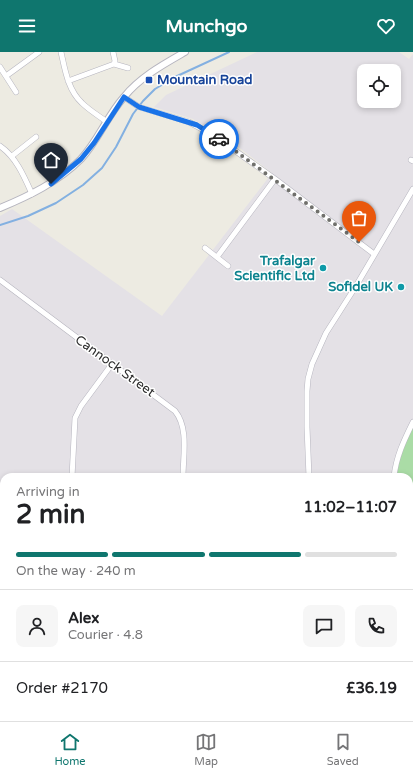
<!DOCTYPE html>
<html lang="en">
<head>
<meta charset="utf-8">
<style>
  body { margin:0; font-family:"Varela Round",sans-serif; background:#f6f6f6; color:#202124; height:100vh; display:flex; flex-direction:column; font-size:15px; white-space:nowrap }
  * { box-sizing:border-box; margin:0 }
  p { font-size:13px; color:#757577 }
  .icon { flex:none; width:22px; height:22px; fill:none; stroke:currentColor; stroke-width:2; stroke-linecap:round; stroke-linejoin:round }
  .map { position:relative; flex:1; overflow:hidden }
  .drawer { position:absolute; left:0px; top:421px; width:413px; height:248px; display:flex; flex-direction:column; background:#fff; border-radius:12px 12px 0 0; box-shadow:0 2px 6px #0003 }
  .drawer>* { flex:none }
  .controls { position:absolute; left:357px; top:12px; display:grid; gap:8px }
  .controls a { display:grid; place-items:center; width:44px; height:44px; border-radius:8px; background:#fff; box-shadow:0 2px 6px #0003; font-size:20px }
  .pin { position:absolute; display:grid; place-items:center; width:34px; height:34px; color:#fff; margin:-41px -17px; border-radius:50% 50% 50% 0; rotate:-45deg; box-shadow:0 0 4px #0007 }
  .pin .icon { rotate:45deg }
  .courier { position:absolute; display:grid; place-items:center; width:40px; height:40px; margin:-20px; border:3px solid #1a73e8; border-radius:50%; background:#fff; color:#222; box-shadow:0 1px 5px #0007 }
  .headline em { font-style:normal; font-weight:700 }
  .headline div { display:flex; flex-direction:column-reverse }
  .headline { display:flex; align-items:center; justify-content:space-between; height:68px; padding:0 16px }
  h1 { font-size:26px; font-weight:700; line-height:30px }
  .bar { display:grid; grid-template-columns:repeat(4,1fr); gap:6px 4px; align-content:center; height:48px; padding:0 16px }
  .bar i { height:5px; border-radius:3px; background:#e0e0e0 }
  .bar .active { background:#0f766e }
  .bar p { grid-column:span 4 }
  .line { display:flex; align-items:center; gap:10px; padding:0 16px; border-top:1px solid #e0e0e0 }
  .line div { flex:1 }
  .round { display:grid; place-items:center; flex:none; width:42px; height:42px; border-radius:8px; background:#f6f6f6 }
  header { display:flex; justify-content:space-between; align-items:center; height:52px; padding:0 16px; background:#0f766e; color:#fff; font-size:18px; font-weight:700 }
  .dock { display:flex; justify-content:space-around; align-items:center; height:56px; border-top:1px solid #e0e0e0; background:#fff; font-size:11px; color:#757577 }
  .dock a { display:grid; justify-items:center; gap:2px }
  .dock .active { color:#0f766e }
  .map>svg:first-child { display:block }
</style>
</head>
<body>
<header><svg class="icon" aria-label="menu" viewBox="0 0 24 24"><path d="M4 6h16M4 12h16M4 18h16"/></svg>Munchgo<svg class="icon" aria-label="heart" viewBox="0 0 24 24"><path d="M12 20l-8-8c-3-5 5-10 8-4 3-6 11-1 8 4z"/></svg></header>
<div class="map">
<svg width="413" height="669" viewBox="0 0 413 669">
  <rect width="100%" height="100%" fill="#edebe2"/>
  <!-- industrial -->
  <path fill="#e4e1e6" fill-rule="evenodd" d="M 257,0 L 399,0 L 409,7 L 413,2 L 413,376 L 395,425 L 4,425 L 4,665 L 279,665 L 278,669 L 0,669 L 0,164 L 12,157 L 162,264 L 272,121 L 241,97 L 193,67 L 154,55 L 166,43 ZM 364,19 L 394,19 L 394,49 L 364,49 Z
    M 409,505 L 413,505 L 413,612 L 409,626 Z
    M 330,665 L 394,665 L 393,669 L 333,669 Z"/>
  <!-- education -->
  <path fill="#ecead4" d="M 409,505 L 413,505 L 413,577 L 409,576 Z"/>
  <!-- green -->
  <path fill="#aadca6" d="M 413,374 L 413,505 L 409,505 L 409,425 L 395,425 L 397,408 Z
    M 413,611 L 413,669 L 393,669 L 394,665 L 409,665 L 409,624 Z
    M 286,665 L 329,665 L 332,669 L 284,669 Z"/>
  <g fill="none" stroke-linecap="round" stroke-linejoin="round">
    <!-- stream -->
    <path stroke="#83b0e1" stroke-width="2" d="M 0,173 L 28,164 L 56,151 L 83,133 L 102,116 L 116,95 L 133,62 L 143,49 L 155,37 L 175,25 L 229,0"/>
    <!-- minor casing -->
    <g stroke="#b6b5bf" stroke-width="6">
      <path id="minor" d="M 61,0 C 65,18 68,38 82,51 C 89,58 99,64 107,70
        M 113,0 L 115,9 L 114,12
        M 0,15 L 16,40
        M 6,24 L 39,0
        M 68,29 L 114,12 L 128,16
        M 124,45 L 139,55 L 189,70 L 213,83 L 275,127 L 374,202
        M 0,94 C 16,105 24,124 32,142
        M 12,104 L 36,85
        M 411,108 L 413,109
        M 205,196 L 228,214
        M 217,205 L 275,127
        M 0,228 L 175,359 C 189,376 183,404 183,425
        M 72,425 L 75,366 L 81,354 L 112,312
        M 309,425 L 307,375 L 307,339 L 308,327 L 312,312 L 326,281 L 356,234 L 413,137
        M 394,425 C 396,405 404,388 413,370
        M 0,580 L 4,576
        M 186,669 L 190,665
        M 283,669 L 285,665"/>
    </g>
    <!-- tertiary casing -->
    <g stroke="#b6b5bf" stroke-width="8">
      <path id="tertiary" d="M 0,156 C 29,144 58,130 81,107 C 98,89 107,64 124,45 C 140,25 164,12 185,0"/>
    </g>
    <!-- minor -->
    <use href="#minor" stroke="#fff" stroke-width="5"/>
    <!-- tertiary -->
    <use href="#tertiary" stroke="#fff" stroke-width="6"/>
  </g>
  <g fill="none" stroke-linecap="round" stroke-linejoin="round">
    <!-- done -->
    <path stroke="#70706c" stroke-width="4" stroke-dasharray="0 7.2" d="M 219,87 L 359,190"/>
    <!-- route -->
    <path stroke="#1a73e8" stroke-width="5" d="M 51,132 L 81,107 L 94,91 L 124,45 L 139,55 L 197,73 L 219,87"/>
  </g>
  <!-- markers -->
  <rect fill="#1a4fb4" stroke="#fff" stroke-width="1.5" x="145" y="24" width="8" height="8" rx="2"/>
  <g fill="#0f9aa8" stroke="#fff" stroke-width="1.5">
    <circle cx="323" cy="216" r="4"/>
    <circle cx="401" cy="235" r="4"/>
  </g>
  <g text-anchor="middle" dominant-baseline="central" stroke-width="3" stroke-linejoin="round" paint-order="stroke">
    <!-- transit labels -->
    <g font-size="13" font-weight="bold" fill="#164399" stroke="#fff" text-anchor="start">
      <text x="157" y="28">Mountain Road</text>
    </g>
    <!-- culture labels -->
    <g font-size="13" font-weight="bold" fill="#0d838f" stroke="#fff" text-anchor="end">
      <text x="315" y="209">Trafalgar<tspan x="315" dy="15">Scientific Ltd</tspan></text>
      <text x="393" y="235">Sofidel UK</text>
    </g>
    <!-- street labels -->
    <g font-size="13" fill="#2d2d2d" stroke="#fff">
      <text transform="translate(115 314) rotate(36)">Cannock Street</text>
    </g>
  </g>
</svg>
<div class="controls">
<a><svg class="icon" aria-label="locate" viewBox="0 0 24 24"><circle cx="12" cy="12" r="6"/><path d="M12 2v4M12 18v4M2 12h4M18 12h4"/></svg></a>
</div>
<div class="pin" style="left:359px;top:190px;background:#ea580c"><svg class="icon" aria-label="bag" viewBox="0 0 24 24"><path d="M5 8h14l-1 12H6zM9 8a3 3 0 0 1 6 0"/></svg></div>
<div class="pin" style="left:51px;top:132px;background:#1f2937"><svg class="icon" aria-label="home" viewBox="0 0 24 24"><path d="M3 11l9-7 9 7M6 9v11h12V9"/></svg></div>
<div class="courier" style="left:219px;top:87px"><svg class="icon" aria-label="car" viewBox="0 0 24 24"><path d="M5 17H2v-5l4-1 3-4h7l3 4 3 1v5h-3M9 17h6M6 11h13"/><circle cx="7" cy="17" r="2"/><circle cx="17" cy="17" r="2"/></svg></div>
<section class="drawer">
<div class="headline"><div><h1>2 min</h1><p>Arriving in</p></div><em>11:02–11:07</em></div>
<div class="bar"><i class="active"></i><i class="active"></i><i class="active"></i><i></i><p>On the way · 240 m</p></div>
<div class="line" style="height:72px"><a class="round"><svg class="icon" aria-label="person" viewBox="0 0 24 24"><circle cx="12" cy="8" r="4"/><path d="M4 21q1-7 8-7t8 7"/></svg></a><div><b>Alex</b><p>Courier · 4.8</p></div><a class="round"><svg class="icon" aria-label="chat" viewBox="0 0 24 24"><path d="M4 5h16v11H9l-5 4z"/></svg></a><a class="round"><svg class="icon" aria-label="phone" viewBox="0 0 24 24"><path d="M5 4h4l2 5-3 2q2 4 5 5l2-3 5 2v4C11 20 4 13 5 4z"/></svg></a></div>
<div class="line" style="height:52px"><div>Order #2170</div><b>£36.19</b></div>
</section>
</div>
<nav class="dock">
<a class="active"><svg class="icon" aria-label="home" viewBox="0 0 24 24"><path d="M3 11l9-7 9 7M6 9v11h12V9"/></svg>Home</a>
<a><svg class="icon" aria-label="map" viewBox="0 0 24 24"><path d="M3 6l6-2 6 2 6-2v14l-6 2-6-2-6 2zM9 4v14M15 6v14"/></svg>Map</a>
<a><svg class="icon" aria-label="saved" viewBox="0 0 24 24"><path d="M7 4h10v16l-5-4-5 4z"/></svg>Saved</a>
</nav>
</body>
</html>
